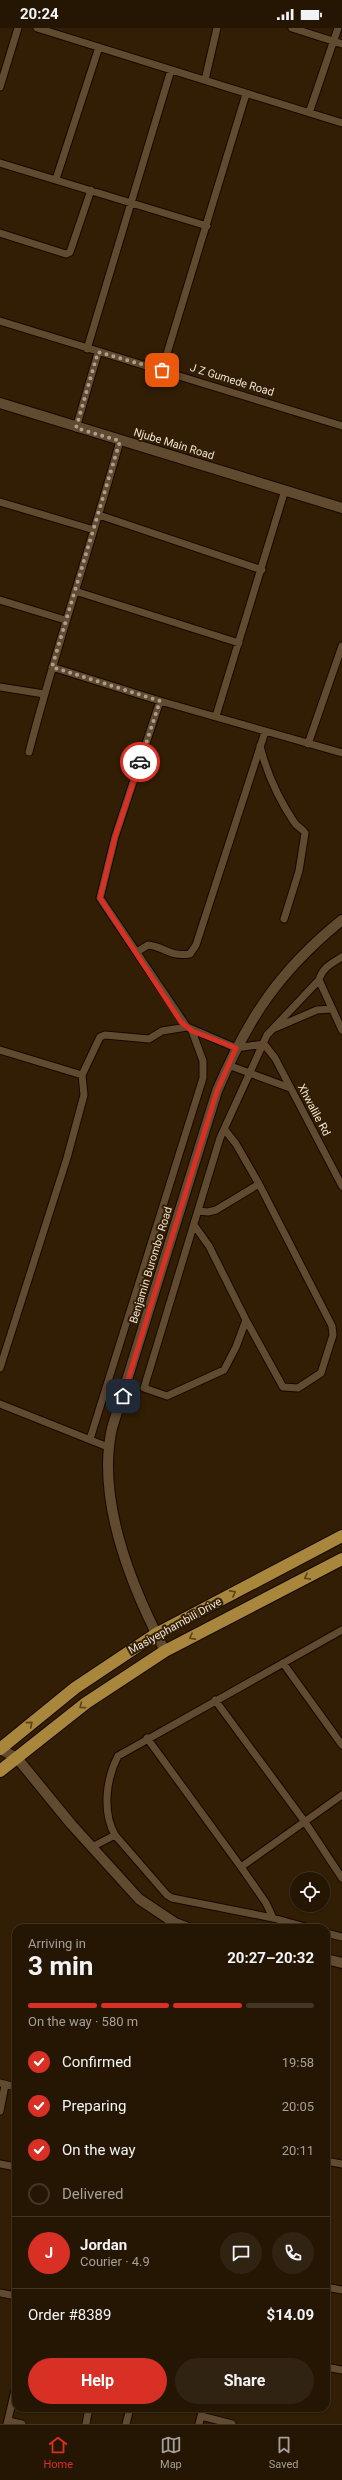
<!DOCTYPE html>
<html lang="en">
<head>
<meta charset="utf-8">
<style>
  body { margin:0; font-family:Roboto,sans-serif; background:#312312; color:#f1f3f6; height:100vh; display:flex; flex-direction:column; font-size:15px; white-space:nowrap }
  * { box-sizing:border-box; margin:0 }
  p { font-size:13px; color:#a39f9a }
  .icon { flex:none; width:22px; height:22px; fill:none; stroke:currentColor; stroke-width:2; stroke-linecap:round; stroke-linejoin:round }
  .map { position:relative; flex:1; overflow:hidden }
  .side { position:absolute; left:12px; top:1896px; width:318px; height:488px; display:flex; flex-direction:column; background:#251603; border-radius:12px; box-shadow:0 1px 3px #0004,0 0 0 1px #423525 }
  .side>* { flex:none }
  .buttons { position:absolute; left:290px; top:1844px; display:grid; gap:8px }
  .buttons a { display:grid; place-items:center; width:40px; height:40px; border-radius:50%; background:#251603; box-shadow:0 1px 3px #0004,0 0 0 1px #423525; font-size:20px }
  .pin { position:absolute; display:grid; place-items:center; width:34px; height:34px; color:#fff; margin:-17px; border-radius:8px; box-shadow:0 2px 6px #0006 }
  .courier { position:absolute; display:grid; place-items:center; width:40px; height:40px; margin:-20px; border:3px solid #d93025; border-radius:50%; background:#fff; color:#222; box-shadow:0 1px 5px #0007 }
  .headline em { font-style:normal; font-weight:700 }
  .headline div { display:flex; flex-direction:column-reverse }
  .headline { display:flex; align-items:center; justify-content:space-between; height:68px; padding:0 16px }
  h1 { font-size:26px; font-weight:700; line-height:30px }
  .bar { display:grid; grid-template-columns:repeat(4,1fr); gap:6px 4px; align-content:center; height:48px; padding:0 16px }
  .bar i { height:5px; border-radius:3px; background:#423525 }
  .bar .selected { background:#d93025 }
  .bar p { grid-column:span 4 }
  .line { display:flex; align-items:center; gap:10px; padding:0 16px; border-top:1px solid #423525 }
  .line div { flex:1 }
  .round { display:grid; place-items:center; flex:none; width:42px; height:42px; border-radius:21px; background:#312312 }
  ol { padding:0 16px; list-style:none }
  li { display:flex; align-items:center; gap:12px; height:44px }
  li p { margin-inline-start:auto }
  li .icon { padding:4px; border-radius:50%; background:#d93025; color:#fff; stroke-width:4 }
  li:last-child { color:#a39f9a }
  li i { width:22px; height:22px; border:2px solid #423525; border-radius:50% }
  .button { display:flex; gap:8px; margin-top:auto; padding:8px 16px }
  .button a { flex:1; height:46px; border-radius:24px; background:#d93025; color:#fff; font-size:16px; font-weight:700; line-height:46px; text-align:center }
  .button a+a { background:#312312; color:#f1f3f6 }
  .status { display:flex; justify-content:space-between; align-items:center; height:28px; padding:0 20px; background:#251603; direction:ltr }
  .status svg { height:11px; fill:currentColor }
  .dock { display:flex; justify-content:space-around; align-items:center; height:56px; border-top:1px solid #423525; background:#251603; font-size:11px; color:#a39f9a }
  .dock a { display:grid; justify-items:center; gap:2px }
  .dock .selected { color:#d93025 }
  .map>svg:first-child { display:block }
</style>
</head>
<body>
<div class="status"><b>20:24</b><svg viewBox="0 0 49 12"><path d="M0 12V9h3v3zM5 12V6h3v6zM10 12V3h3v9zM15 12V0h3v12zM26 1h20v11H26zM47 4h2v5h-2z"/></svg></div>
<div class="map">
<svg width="342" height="2396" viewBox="0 0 342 2396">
  <rect width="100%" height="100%" fill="#311e04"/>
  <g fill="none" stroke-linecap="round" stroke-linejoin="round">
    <!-- street casing -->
    <g stroke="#180700" stroke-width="9">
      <path id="street" d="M 37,0 L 342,95
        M 292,0 L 342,16
        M 205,52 L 217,0
        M 0,59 L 18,0
        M 309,85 L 338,0
        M 0,135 L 207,198
        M 56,151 L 99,19
        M 0,205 L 66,226 L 70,224 L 91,162
        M 0,293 L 342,398
        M 87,321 L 171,42
        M 162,342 L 246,66
        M 76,400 L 98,325
        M 0,474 L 94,502
        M 99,487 L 262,542
        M 75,563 L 239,615
        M 0,572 L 65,592
        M 52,639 L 160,673 L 342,725
        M 0,659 L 44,666
        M 160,673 L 115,809 L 100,870 L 187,999 L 236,1020 L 264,1016
        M 216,688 L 285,462
        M 308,716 L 342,618
        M 260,718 C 267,746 278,770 294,794 C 297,799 302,800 305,805 L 299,843 L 284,891
        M 29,724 C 56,619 91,517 120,413
        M 137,924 L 148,917 C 166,919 168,929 190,926 L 196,917 L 265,704
        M 342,929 C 332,935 322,940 319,952 L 342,1002
        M 275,1000 L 317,982 L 331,981
        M 264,1016 L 275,1030 L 342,1158
        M 0,1022 L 82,1047
        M 228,1037 L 290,1060
        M 198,1183 L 208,1184 L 216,1182 L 259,1156
        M 194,1197 L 209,1218 L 246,1292 L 283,1359 L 298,1360 L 321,1345 L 333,1307 L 332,1298 L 259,1156 L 236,1116 L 225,1102
        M 246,1292 L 236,1319 L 224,1342 L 167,1368 L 144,1360 L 220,1110 L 267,1007 L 319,952
        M 0,1340 L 67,1130 L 84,1067 L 82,1047 L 100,1009 L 105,1007 L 149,1011 L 162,1003 L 187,999
        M 0,1376 L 108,1419
        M 90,1411 L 203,1050 L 203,1033 L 192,1003
        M 283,1635 L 342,1717
        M 215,1672 L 305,1794 L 342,1850
        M 147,1710 L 241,1839 L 266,1875 L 273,1890
        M 115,1807 L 167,1867 L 172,1870 L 273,1890 L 309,1900
        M 92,1819 L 115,1807 C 102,1784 106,1751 118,1728 L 342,1602
        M 241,1839 L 342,1767
        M 326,1905 L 342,1909
        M 0,2055 L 16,2059
        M 0,2083 L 5,2057
        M 326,2133 L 342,2136
        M 0,2136 L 16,2139
        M 326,2259 L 342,2262
        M 0,2265 L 16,2268
        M 326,2339 L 342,2342
        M 201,2388 L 232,2396
        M 8,2393 L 22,2396
        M 7,2396 L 16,2358
        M 86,2396 L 89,2380
        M 126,2396 L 130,2380
        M 199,2396 L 203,2380"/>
    </g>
    <!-- secondary casing -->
    <g stroke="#180700" stroke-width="12">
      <path id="secondary" d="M 0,375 L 342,480
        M 165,1623 C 132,1560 96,1472 112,1400 L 217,1063 C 248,990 280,942 342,892
        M 0,1721 L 17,1730 L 71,1796 L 139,1871 L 175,1895 L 188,1900
        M 326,1931 L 342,1935"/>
    </g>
    <!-- primary casing -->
    <g stroke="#180700" stroke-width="14">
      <path id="primary" d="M 0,1721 L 75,1660 L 156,1606 L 342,1508
        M 0,1743 L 86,1675 L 165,1623 L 342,1531"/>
    </g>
    <!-- street -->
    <use href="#street" stroke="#604a30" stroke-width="7"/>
    <!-- secondary -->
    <use href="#secondary" stroke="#604a30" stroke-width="10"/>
    <!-- primary -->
    <use href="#primary" stroke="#a8873d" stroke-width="12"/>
  </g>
  <!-- one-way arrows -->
  <defs><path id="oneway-chevron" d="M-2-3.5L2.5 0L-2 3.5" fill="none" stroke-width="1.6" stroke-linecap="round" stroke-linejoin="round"/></defs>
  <g stroke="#5b4318">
    <use href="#oneway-chevron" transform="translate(307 1549) rotate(152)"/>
    <use href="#oneway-chevron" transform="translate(233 1565) rotate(-28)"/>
    <use href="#oneway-chevron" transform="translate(192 1609) rotate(152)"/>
    <use href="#oneway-chevron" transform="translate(82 1678) rotate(143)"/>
    <use href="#oneway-chevron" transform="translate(30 1696) rotate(-40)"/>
  </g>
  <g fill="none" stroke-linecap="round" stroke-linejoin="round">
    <!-- done -->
    <path stroke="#ad9e8b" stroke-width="4" stroke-dasharray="0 7.2" d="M 140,734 L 160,673 L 52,639 L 120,413 L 76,400 L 98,324 L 162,342"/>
    <!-- route -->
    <path stroke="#d93025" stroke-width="5" d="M 123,1368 L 217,1063 L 236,1020 L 192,1003 L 181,994 L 100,870 L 115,809 L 140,734"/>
  </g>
  <g text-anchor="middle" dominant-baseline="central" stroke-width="4" stroke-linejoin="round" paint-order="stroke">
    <!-- street labels -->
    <g font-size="11" fill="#f0e3d4" stroke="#311e04">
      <text transform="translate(232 352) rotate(17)">J Z Gumede Road</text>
      <text transform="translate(174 416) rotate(17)">Njube Main Road</text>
      <text transform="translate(314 1082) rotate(62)">Xhwalile Rd</text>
      <text transform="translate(151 1237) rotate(-73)">Benjamin Burombo Road</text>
      <text transform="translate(175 1598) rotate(-29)">Masiyephambili Drive</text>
    </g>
  </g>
</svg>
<div class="buttons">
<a><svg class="icon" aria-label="locate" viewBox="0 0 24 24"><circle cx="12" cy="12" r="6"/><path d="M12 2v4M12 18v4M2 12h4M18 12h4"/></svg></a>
</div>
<div class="pin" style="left:162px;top:342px;background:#ea580c"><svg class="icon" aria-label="bag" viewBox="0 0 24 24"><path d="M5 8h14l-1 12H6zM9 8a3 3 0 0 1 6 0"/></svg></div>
<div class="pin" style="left:123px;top:1368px;background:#1f2937"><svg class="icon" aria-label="home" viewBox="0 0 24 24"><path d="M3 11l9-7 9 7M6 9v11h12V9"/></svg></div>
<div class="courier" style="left:140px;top:734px"><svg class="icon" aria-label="car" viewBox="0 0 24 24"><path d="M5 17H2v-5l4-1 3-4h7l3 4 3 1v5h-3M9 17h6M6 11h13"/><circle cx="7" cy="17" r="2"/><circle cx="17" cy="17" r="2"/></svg></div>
<section class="side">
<div class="headline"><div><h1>3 min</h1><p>Arriving in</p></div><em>20:27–20:32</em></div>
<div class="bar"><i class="selected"></i><i class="selected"></i><i class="selected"></i><i></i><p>On the way · 580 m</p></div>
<ol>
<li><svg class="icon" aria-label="check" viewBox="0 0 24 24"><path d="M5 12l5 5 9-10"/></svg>Confirmed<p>19:58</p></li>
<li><svg class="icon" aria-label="check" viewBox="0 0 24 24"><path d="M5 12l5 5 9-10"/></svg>Preparing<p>20:05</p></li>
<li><svg class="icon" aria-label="check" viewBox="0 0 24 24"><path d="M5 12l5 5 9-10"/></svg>On the way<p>20:11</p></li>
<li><i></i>Delivered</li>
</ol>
<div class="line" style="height:72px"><b class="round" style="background:#d93025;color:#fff">J</b><div><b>Jordan</b><p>Courier · 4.9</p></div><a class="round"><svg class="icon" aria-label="chat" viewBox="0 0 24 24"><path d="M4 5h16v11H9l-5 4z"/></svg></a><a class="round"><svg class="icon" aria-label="phone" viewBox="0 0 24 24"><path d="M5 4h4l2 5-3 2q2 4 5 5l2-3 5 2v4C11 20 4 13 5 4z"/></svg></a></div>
<div class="line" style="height:52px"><div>Order #8389</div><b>$14.09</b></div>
<div class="button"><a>Help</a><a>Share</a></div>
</section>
</div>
<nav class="dock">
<a class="selected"><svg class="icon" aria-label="home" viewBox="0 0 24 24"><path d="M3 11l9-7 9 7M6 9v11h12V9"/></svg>Home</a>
<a><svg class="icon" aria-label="map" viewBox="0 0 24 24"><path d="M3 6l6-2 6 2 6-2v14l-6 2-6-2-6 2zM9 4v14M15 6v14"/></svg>Map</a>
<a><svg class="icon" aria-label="saved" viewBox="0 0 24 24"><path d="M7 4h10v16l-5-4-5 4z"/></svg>Saved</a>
</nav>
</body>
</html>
